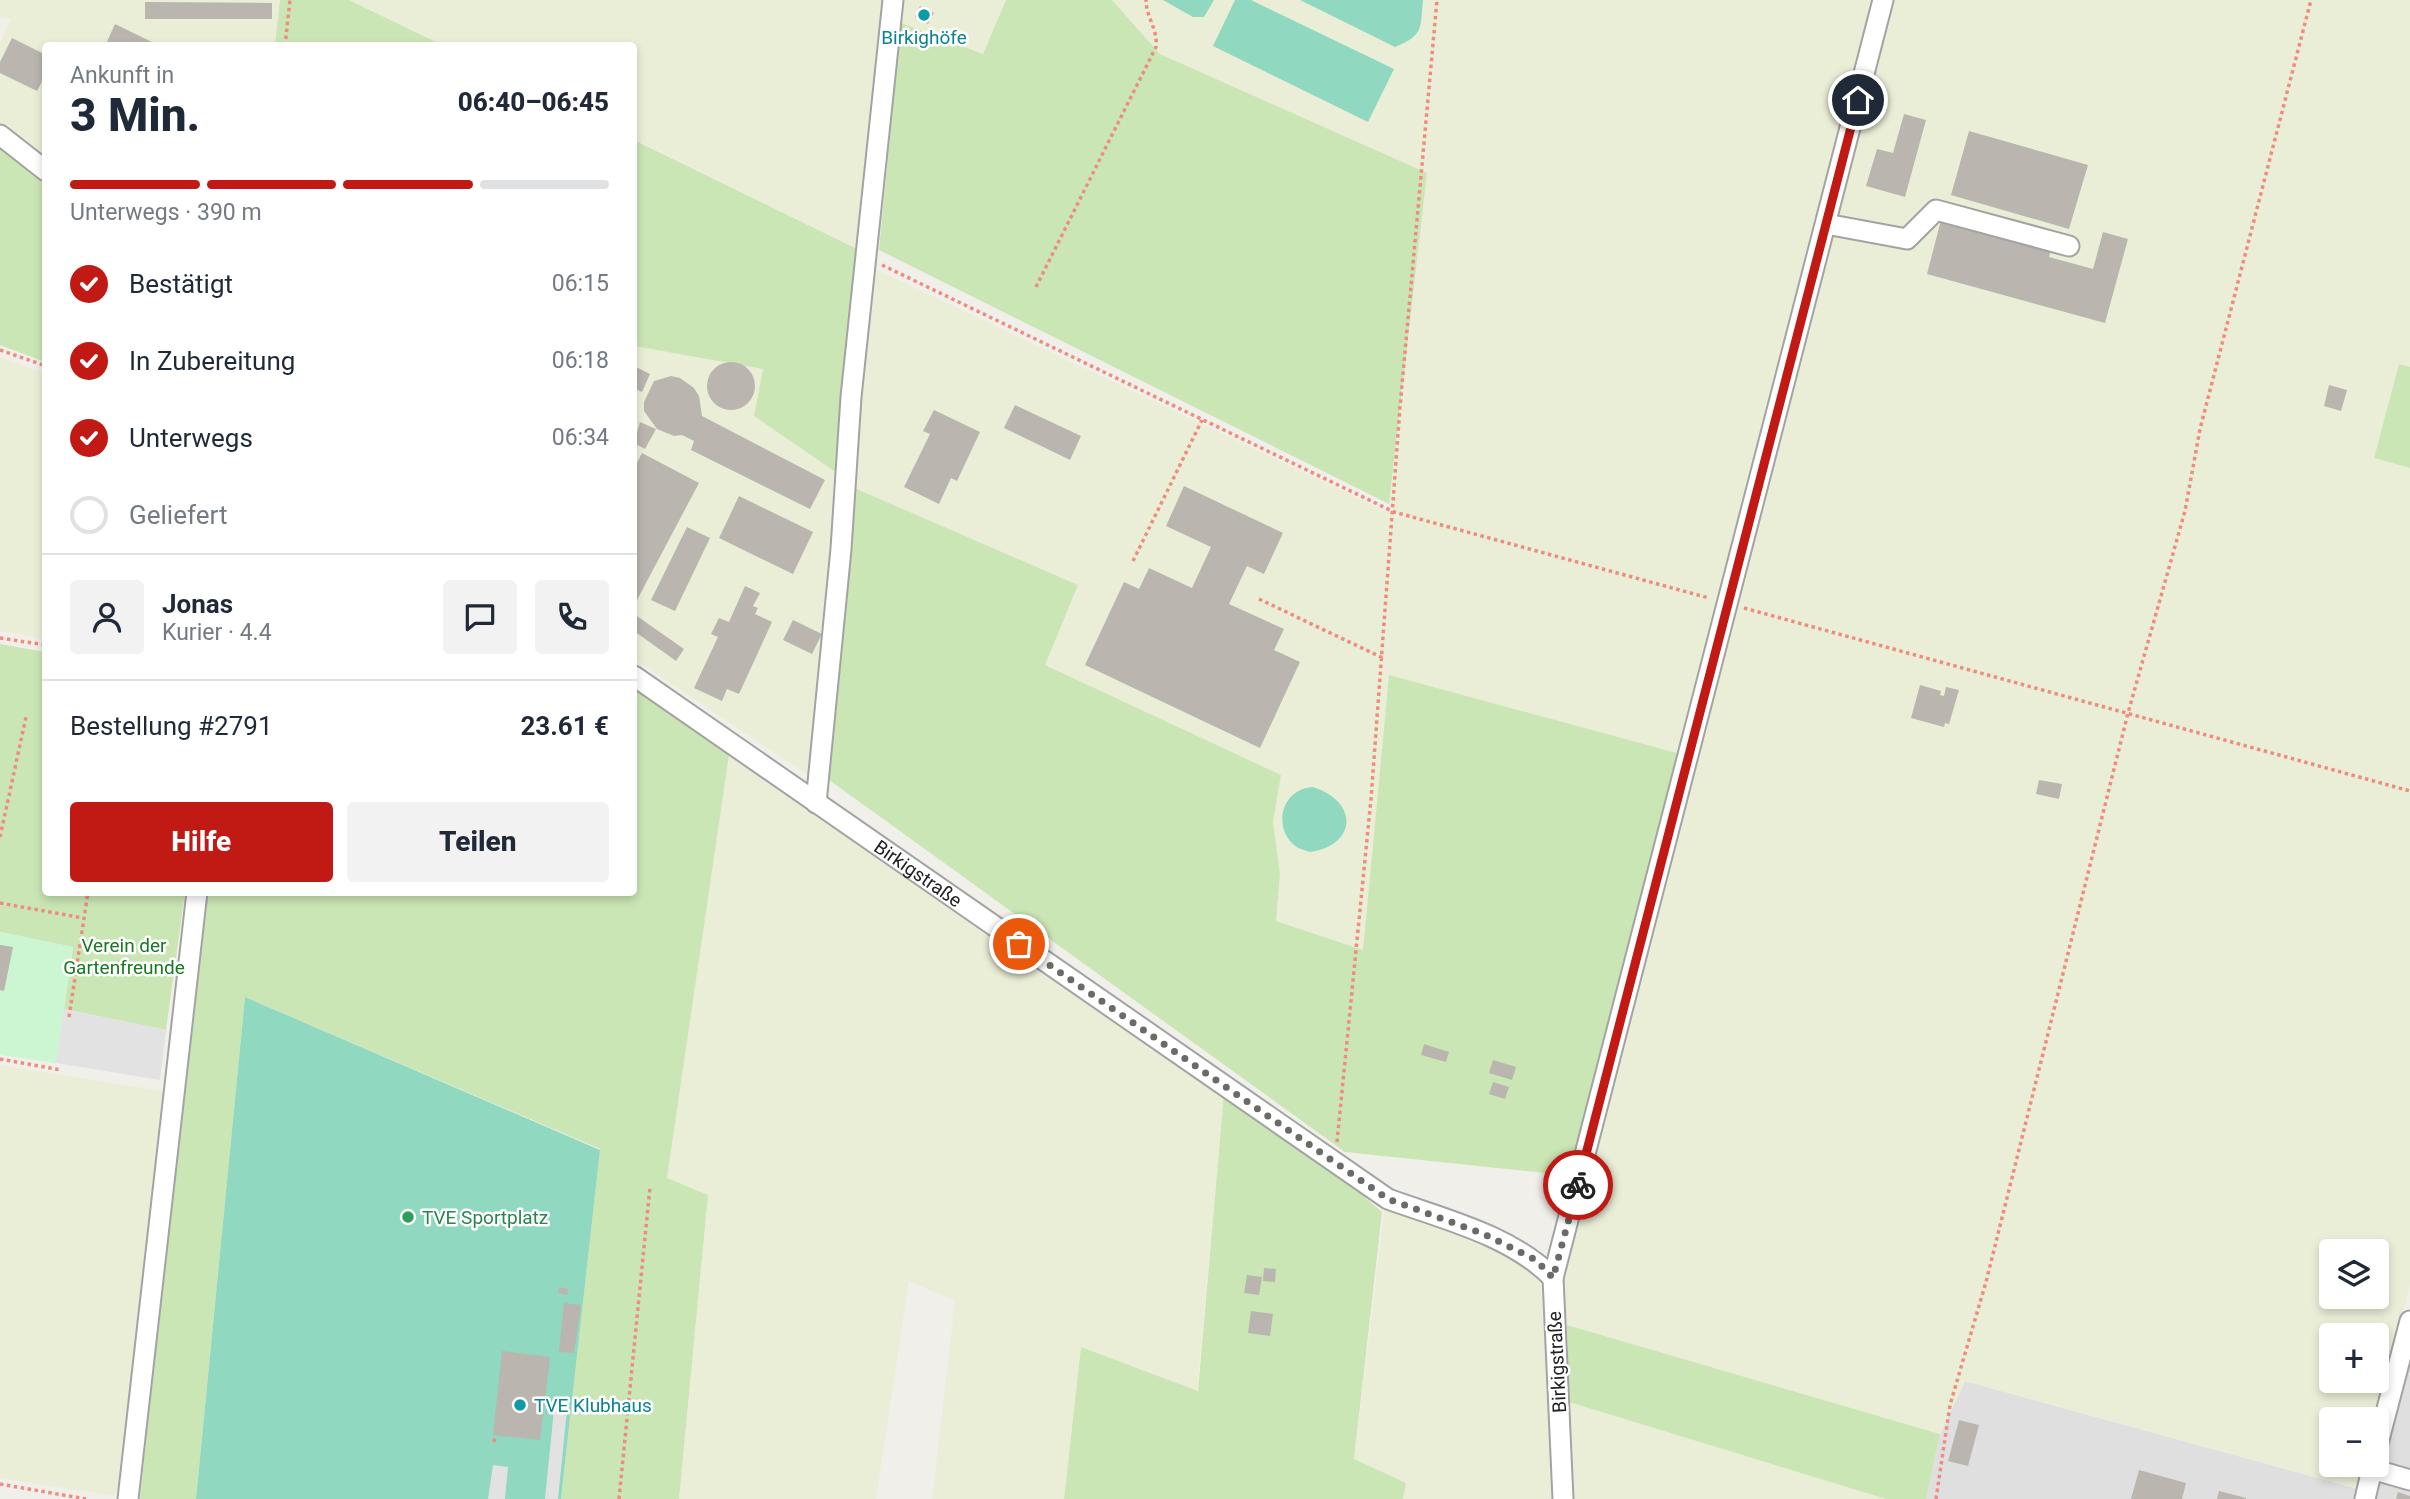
<!DOCTYPE html>
<html lang="de">
<head>
<meta charset="utf-8">
<style>
  body { margin:0; font-family:Roboto,sans-serif; background:#f2f2f3; color:#1f2937; height:100vh; display:flex; flex-direction:column; font-size:26px; white-space:nowrap }
  * { box-sizing:border-box; margin:0 }
  p { font-size:23px; color:#747a83 }
  .icon { flex:none; width:38px; height:38px; fill:none; stroke:currentColor; stroke-width:2; stroke-linecap:round; stroke-linejoin:round }
  .map { position:relative; flex:1; overflow:hidden }
  .side { position:absolute; left:42px; top:42px; width:595px; height:854px; display:flex; flex-direction:column; background:#fff; border-radius:7px; box-shadow:0 4px 10px #0003 }
  .side>* { flex:none }
  .fabs { position:absolute; left:2319px; top:1239px; display:grid; gap:14px }
  .fabs a { display:grid; place-items:center; width:70px; height:70px; border-radius:7px; background:#fff; box-shadow:0 4px 10px #0003; font-size:35px }
  .pin { position:absolute; display:grid; place-items:center; width:60px; height:60px; color:#fff; margin:-30px; border:4px solid #fff; border-radius:50%; box-shadow:0 2px 7px #0007 }
  .courier { position:absolute; display:grid; place-items:center; width:70px; height:70px; margin:-35px; border:5px solid #c11913; border-radius:50%; background:#fff; color:#222; box-shadow:0 2px 9px #0007 }
  .head em { font-style:normal; font-weight:800 }
  .head div { display:flex; flex-direction:column-reverse }
  .head { display:flex; align-items:center; justify-content:space-between; height:119px; padding:0 28px }
  h1 { font-size:46px; font-weight:800; line-height:52px }
  .bar { display:grid; grid-template-columns:repeat(4,1fr); gap:10px 7px; align-content:center; height:84px; padding:0 28px }
  .bar i { height:9px; border-radius:5px; background:#e0e1e3 }
  .bar .selected { background:#c11913 }
  .bar p { grid-column:span 4 }
  .line { display:flex; align-items:center; gap:18px; padding:0 28px; border-top:2px solid #e0e1e3 }
  .line div { flex:1 }
  .round { display:grid; place-items:center; flex:none; width:74px; height:74px; border-radius:7px; background:#f2f2f3 }
  ol { padding:0 28px; list-style:none }
  li { display:flex; align-items:center; gap:21px; height:77px }
  li p { margin-inline-start:auto }
  li .icon { padding:7px; border-radius:50%; background:#c11913; color:#fff; stroke-width:4 }
  li:last-child { color:#747a83 }
  li i { width:38px; height:38px; border:4px solid #e0e1e3; border-radius:50% }
  .button { display:flex; gap:14px; margin-top:auto; padding:14px 28px }
  .button a { flex:1; height:80px; border-radius:7px; background:#c11913; color:#fff; font-size:28px; font-weight:800; line-height:80px; text-align:center }
  .button a+a { background:#f2f2f3; color:#1f2937 }
  .map>svg:first-child { display:block }
</style>
</head>
<body>
<div class="map">
<svg width="2410" height="1499" viewBox="0 0 2410 1499">
  <rect width="100%" height="100%" fill="#f1efea"/>
  <!-- residential -->
  <path fill="#e0dfdf" d="M 2410,1323 L 2410,1499 L 1926,1499 L 1940,1434 L 1965,1381 L 2358,1489 L 2376,1465 Z"/>
  <!-- farmland -->
  <path fill="#ebeed7" fill-rule="evenodd" d="M 0,0 L 280,0 L 275,45 L 46,46 L 45,159 L 0,123 L 0,42 L 11,19 L 0,18 Z
    M 349,0 L 882,0 L 857,249 L 634,139 L 634,46 L 442,45 Z
    M 903,0 L 1006,0 L 983,54 L 901,23 Z
    M 1112,0 L 2410,0 L 2410,367 L 2399,364 L 2374,458 L 2410,468 L 2410,1286 L 2376,1419 L 2331,1419 L 2331,1465 L 2365,1465 L 2358,1489 L 1965,1381 L 1940,1434 L 1567,1325 L 1553,1259 L 1602,1073 L 1389,675 L 1363,950 L 1276,921 L 1280,874 L 1273,822 L 1281,775 L 1045,665 L 1077,585 L 851,486 L 869,275 L 878,270 L 1400,518 L 1389,504 L 1427,173 L 1160,54 ZM 2331,1251 L 2376,1251 L 2376,1297 L 2331,1297 ZM 2331,1335 L 2376,1335 L 2376,1381 L 2331,1381 Z
    M 634,346 L 763,369 L 754,416 L 837,473 L 809,776 L 634,659 Z
    M 0,357 L 45,374 L 45,639 L 0,631 Z
    M 729,755 L 821,816 L 1032,967 L 1224,1093 L 1197,1391 L 1081,1347 L 1064,1499 L 932,1499 L 955,1301 L 909,1281 L 876,1499 L 679,1499 L 708,1195 L 667,1178 Z
    M 0,1065 L 168,1092 L 123,1483 L 114,1496 L 0,1478 Z
    M 1385,1204 L 1493,1249 L 1540,1278 L 1556,1499 L 1403,1499 L 1406,1483 L 1354,1460 Z
    M 1569,1402 L 1886,1499 L 1570,1499 Z"/>
  <!-- grass -->
  <path fill="#cbe6b5" d="M 280,0 L 349,0 L 442,45 L 275,45 Z
    M 1006,0 L 1112,0 L 1160,54 L 1427,173 L 1389,504 L 879,250 L 901,23 L 983,54 Z
    M 634,140 L 857,249 L 837,473 L 754,416 L 763,369 L 634,346 Z
    M 0,147 L 45,182 L 45,362 L 0,345 Z
    M 2399,364 L 2410,367 L 2410,468 L 2374,458 Z
    M 850,486 L 1078,585 L 1045,665 L 1281,775 L 1273,822 L 1280,874 L 1276,921 L 1363,950 L 1389,675 L 1684,755 L 1575,1176 L 1345,1152 L 825,777 Z
    M 0,644 L 45,652 L 46,892 L 185,893 L 166,1030 L 64,1009 L 73,947 L 0,932 Z
    M 634,688 L 729,755 L 667,1178 L 708,1195 L 679,1499 L 561,1499 L 600,1149 L 245,997 L 196,1499 L 140,1499 L 203,893 L 634,892 Z
    M 1224,1093 L 1342,1178 L 1382,1212 L 1354,1459 L 1406,1483 L 1403,1499 L 1064,1499 L 1081,1347 L 1198,1391 Z
    M 1567,1325 L 1940,1434 L 1926,1499 L 1886,1499 L 1569,1402 Z"/>
  <!-- park -->
  <path fill="#ccf5d1" d="M 0,932 L 73,947 L 56,1063 L 0,1055 Z"/>
  <!-- pitch -->
  <path fill="#90d8bf" d="M 1163,0 L 1214,0 L 1204,17 L 1193,17 Z
    M 1235,0 L 1251,0 L 1394,69 L 1368,122 L 1213,46 Z
    M 1300,0 L 1423,0 C 1420,29 1424,35 1395,47 Z
    M 1313,787 C 1360,802 1356,846 1310,852 C 1305,850 1298,849 1294,845 C 1273,827 1281,789 1313,787 Z
    M 245,997 L 600,1150 L 561,1499 L 196,1499 Z"/>
  <!-- parking -->
  <path fill="#e2e2e2" d="M 64,1009 L 166,1030 L 160,1080 L 56,1063 Z
    M 555,1399 L 568,1400 L 558,1499 L 545,1499 Z
    M 493,1465 L 508,1467 L 505,1499 L 488,1499 Z"/>
  <!-- building -->
  <path fill="#bab5af" d="M 145,2 L 272,3 L 272,19 L 145,19 Z
    M 920,6 L 934,13 L 928,24 L 915,17 Z
    M 115,24 L 154,43 L 153,46 L 105,46 Z
    M 12,38 L 46,55 L 46,74 L 37,91 L 0,73 L 0,62 Z
    M 1904,114 L 1926,120 L 1905,197 L 1866,186 L 1877,149 L 1893,153 Z
    M 1969,131 L 2088,165 L 2069,229 L 1951,195 Z
    M 1941,220 L 2051,250 L 2049,257 L 2093,269 L 2103,232 L 2128,239 L 2105,323 L 1927,274 Z
    M707 386a24 24 0 1 1 48 0a24 24 0 1 1-48 0Z
    M 634,366 L 650,374 L 642,392 L 634,388 Z
    M 671,376 L 680,378 L 694,388 L 699,396 L 702,416 L 825,480 L 810,509 L 691,450 L 694,441 L 682,435 L 674,436 L 657,429 L 644,411 L 644,402 L 654,381 Z
    M 2329,385 L 2347,390 L 2341,411 L 2324,406 Z
    M 1015,405 L 1081,436 L 1070,460 L 1004,428 Z
    M 934,410 L 980,432 L 957,481 L 951,478 L 939,504 L 904,487 L 930,434 L 923,431 Z
    M 640,422 L 656,429 L 645,449 L 634,443 Z
    M 642,453 L 699,483 L 637,600 L 634,598 L 634,469 Z
    M 1184,486 L 1283,533 L 1264,574 L 1247,566 L 1229,604 L 1284,629 L 1274,650 L 1300,662 L 1260,748 L 1085,665 L 1124,582 L 1139,589 L 1149,568 L 1192,588 L 1211,547 L 1166,526 Z
    M 739,496 L 813,532 L 793,574 L 719,538 Z
    M 687,527 L 710,538 L 675,611 L 651,600 Z
    M 745,586 L 760,593 L 753,606 L 758,608 L 755,614 L 772,622 L 739,694 L 727,689 L 722,701 L 694,688 L 718,637 L 711,634 L 719,618 L 729,622 Z
    M 634,614 L 684,649 L 676,661 L 634,631 Z
    M 793,620 L 822,634 L 812,654 L 783,640 Z
    M 1920,685 L 1941,691 L 1940,695 L 1944,696 L 1946,687 L 1959,690 L 1949,724 L 1945,723 L 1944,727 L 1911,718 Z
    M 2039,780 L 2062,784 L 2059,799 L 2036,794 Z
    M 0,945 L 13,947 L 4,991 L 0,990 Z
    M 1424,1044 L 1449,1052 L 1446,1062 L 1421,1055 Z
    M 1493,1060 L 1516,1067 L 1512,1080 L 1489,1073 Z
    M 1493,1082 L 1509,1087 L 1505,1099 L 1489,1094 Z
    M 1264,1268 L 1276,1269 L 1275,1282 L 1263,1281 Z
    M 1247,1275 L 1262,1277 L 1259,1295 L 1244,1293 Z
    M 559,1287 L 568,1289 L 567,1295 L 558,1293 Z
    M 564,1303 L 581,1305 L 574,1353 L 559,1352 Z
    M 1251,1311 L 1273,1314 L 1270,1336 L 1248,1333 Z
    M 502,1351 L 550,1357 L 540,1440 L 493,1435 Z
    M 1959,1420 L 1979,1425 L 1968,1466 L 1948,1461 Z
    M 2139,1470 L 2186,1483 L 2182,1499 L 2131,1499 Z
    M 2219,1491 L 2246,1498 L 2246,1499 L 2217,1499 Z
    M 2398,1492 L 2410,1496 L 2410,1499 L 2396,1499 Z"/>
  <g fill="none" stroke-linecap="round" stroke-linejoin="round">
    <!-- minor casing -->
    <g stroke="#a3a3a3" stroke-width="23">
      <g id="minor">
        <path d="M 0,135 L 46,171"/>
        <path d="M 1826,224 L 1907,239 L 1936,210 L 2069,246"/>
        <path id="s1" d="M 634,676 L 1388,1199 C 1443,1219 1511,1235 1553,1278"/>
        <path d="M 816,803 L 841,549 L 851,397 L 893,0"/>
        <path d="M 2376,1451 L 2410,1321"/>
        <path d="M 2372,1469 L 2410,1480"/>
        <path d="M 128,1499 L 197,892"/>
        <path d="M 1563,1499 L 1553,1278 L 1883,0"/>
        <path d="M 2365,1499 L 2373,1465"/>
      </g>
    </g>
    <!-- path -->
    <path stroke="#ee8d7e" stroke-width="3.5" stroke-dasharray="3.5 3.5" stroke-linecap="butt" d="M 285,46 L 290,0
      M 882,265 L 1394,512 L 1709,598
      M 1036,287 L 1156,47 C 1158,29 1146,17 1146,0
      M 0,350 L 46,366
      M 1133,561 L 1202,420
      M 1259,599 L 1383,658
      M 1744,608 L 2410,791
      M 0,638 L 46,645
      M 0,837 L 26,717
      M 0,903 L 83,918
      M 69,1017 L 88,892
      M 0,1059 L 61,1070
      M 1337,1142 L 1371,799 L 1400,407 L 1437,0
      M 494,1442 L 495,1435
      M 0,1484 L 86,1499
      M 619,1499 L 650,1187
      M 1936,1499 L 1950,1405 L 1986,1282 L 2128,713 L 2185,511 L 2200,429 L 2311,0"/>
    <!-- minor -->
    <use href="#minor" stroke="#fff" stroke-width="19"/>
  </g>
  <g fill="none" stroke-linecap="round" stroke-linejoin="round">
    <!-- done -->
    <path stroke="#6a6a68" stroke-width="7" stroke-dasharray="0 12.6" d="M 1019,944 L 1388,1199 L 1484,1234 L 1536,1260 L 1553,1278 L 1578,1185"/>
    <!-- route -->
    <path stroke="#c11913" stroke-width="9" d="M 1578,1185 L 1858,100"/>
  </g>
  <!-- markers -->
  <g fill="#0f9aa8" stroke="#fff" stroke-width="2.5">
    <circle cx="924" cy="15" r="7"/>
    <circle cx="520" cy="1405" r="7"/>
  </g>
  <circle fill="#2e9e5b" stroke="#fff" stroke-width="2.5" cx="408" cy="1217" r="7"/>
  <g text-anchor="middle" dominant-baseline="central" stroke-width="5" stroke-linejoin="round" paint-order="stroke">
    <!-- culture labels -->
    <g font-size="19" fill="#0d838f" stroke="#fff">
      <text x="924" y="37">Birkighöfe</text>
      <text x="534" y="1405" text-anchor="start">TVE Klubhaus</text>
    </g>
    <!-- street labels -->
    <g font-size="19" fill="#222" stroke="#fff">
      <text stroke="none"><textPath href="#s1" startOffset="346">Birkigstraße</textPath></text>
      <text transform="translate(1557 1362) rotate(-93)">Birkigstraße</text>
    </g>
    <!-- park labels -->
    <g font-size="19" fill="#177922" stroke="#fff">
      <text x="124" y="945">Verein der<tspan x="124" dy="22">Gartenfreunde</tspan></text>
    </g>
    <!-- leisure labels -->
    <g font-size="19" fill="#27864d" stroke="#fff" text-anchor="start">
      <text x="422" y="1217">TVE Sportplatz</text>
    </g>
  </g>
</svg>
<div class="fabs">
<a><svg class="icon" aria-label="layers" viewBox="0 0 24 24"><path d="M12 4l9 5-9 5-9-5zM3 14l9 5 9-5"/></svg></a>
<a>+</a>
<a>−</a>
</div>
<div class="pin" style="left:1019px;top:944px;background:#ea580c"><svg class="icon" aria-label="bag" viewBox="0 0 24 24"><path d="M5 8h14l-1 12H6zM9 8a3 3 0 0 1 6 0"/></svg></div>
<div class="pin" style="left:1858px;top:100px;background:#1f2937"><svg class="icon" aria-label="home" viewBox="0 0 24 24"><path d="M3 11l9-7 9 7M6 9v11h12V9"/></svg></div>
<div class="courier" style="left:1578px;top:1185px"><svg class="icon" aria-label="bike" viewBox="0 0 24 24"><circle cx="6" cy="16" r="4"/><circle cx="18" cy="16" r="4"/><path d="M6 16l4-8h5l3 8M10 8l3 8H6M13 5h3"/></svg></div>
<section class="side">
<div class="head"><div><h1>3 Min.</h1><p>Ankunft in</p></div><em>06:40–06:45</em></div>
<div class="bar"><i class="selected"></i><i class="selected"></i><i class="selected"></i><i></i><p>Unterwegs · 390 m</p></div>
<ol>
<li><svg class="icon" aria-label="check" viewBox="0 0 24 24"><path d="M5 12l5 5 9-10"/></svg>Bestätigt<p>06:15</p></li>
<li><svg class="icon" aria-label="check" viewBox="0 0 24 24"><path d="M5 12l5 5 9-10"/></svg>In Zubereitung<p>06:18</p></li>
<li><svg class="icon" aria-label="check" viewBox="0 0 24 24"><path d="M5 12l5 5 9-10"/></svg>Unterwegs<p>06:34</p></li>
<li><i></i>Geliefert</li>
</ol>
<div class="line" style="height:126px"><a class="round"><svg class="icon" aria-label="person" viewBox="0 0 24 24"><circle cx="12" cy="8" r="4"/><path d="M4 21q1-7 8-7t8 7"/></svg></a><div><b>Jonas</b><p>Kurier · 4.4</p></div><a class="round"><svg class="icon" aria-label="chat" viewBox="0 0 24 24"><path d="M4 5h16v11H9l-5 4z"/></svg></a><a class="round"><svg class="icon" aria-label="phone" viewBox="0 0 24 24"><path d="M5 4h4l2 5-3 2q2 4 5 5l2-3 5 2v4C11 20 4 13 5 4z"/></svg></a></div>
<div class="line" style="height:91px"><div>Bestellung #2791</div><b>23.61 €</b></div>
<div class="button"><a>Hilfe</a><a>Teilen</a></div>
</section>
</div>
</body>
</html>
